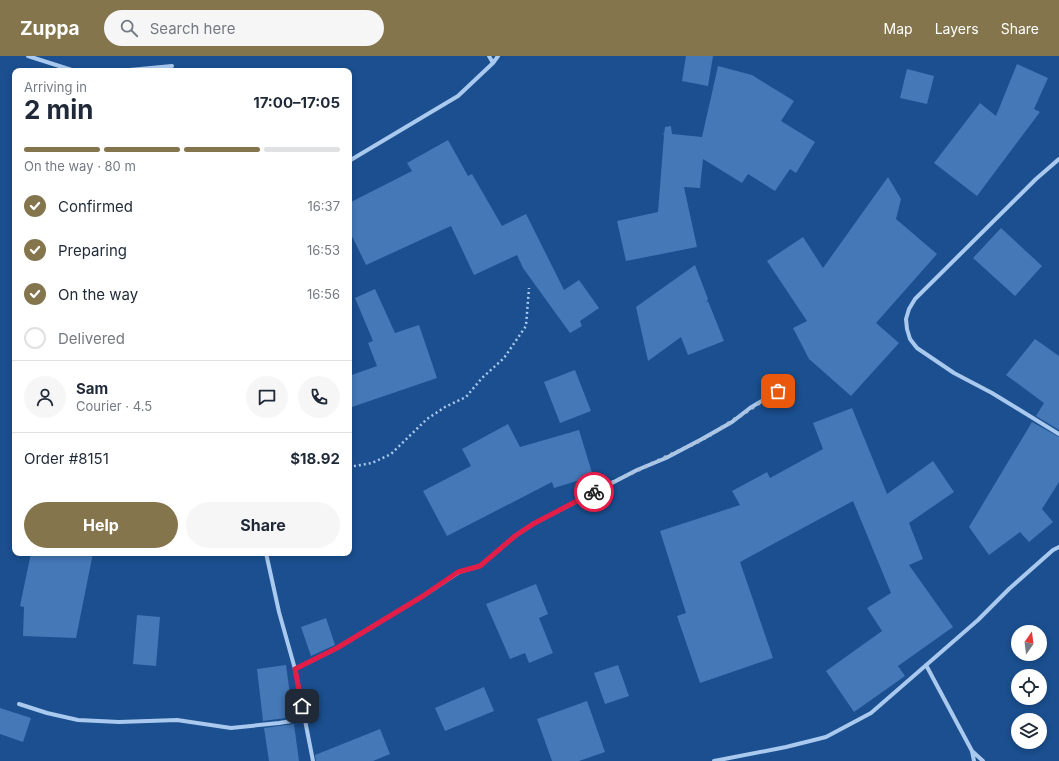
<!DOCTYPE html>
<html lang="en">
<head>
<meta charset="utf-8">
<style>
  body { margin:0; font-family:Inter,sans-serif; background:#f6f6f7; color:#1f2937; height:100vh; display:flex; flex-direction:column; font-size:15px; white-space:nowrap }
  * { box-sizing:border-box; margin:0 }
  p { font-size:13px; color:#747a83 }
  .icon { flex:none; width:22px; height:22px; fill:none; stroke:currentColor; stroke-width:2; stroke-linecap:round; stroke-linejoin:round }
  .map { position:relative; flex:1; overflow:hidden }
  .sheet { position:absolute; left:12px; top:12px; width:340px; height:488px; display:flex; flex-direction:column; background:#fff; border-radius:8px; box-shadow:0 2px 6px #0003 }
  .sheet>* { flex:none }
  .needle { width:26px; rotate:14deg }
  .controls { position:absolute; left:1011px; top:569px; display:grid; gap:8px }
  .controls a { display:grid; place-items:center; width:36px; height:36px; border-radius:50%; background:#fff; box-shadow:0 2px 6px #0003; font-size:20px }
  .pin { position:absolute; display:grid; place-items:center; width:34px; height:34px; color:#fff; margin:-17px; border-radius:8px; box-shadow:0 2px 6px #0006 }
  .courier { position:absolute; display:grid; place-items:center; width:40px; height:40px; margin:-20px; border:3px solid #e11d48; border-radius:50%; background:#fff; color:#222; box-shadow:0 1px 5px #0007 }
  .overview em { font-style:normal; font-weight:700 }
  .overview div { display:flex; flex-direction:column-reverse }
  .overview { display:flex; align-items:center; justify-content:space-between; height:68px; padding:0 12px }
  h1 { font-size:26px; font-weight:700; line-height:30px }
  .bar { display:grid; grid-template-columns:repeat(4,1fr); gap:6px 4px; align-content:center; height:48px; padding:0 12px }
  .bar i { height:5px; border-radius:3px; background:#e0e1e3 }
  .bar .selected { background:#84754c }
  .bar p { grid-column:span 4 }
  .line { display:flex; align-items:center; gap:10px; padding:0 12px; border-top:1px solid #e0e1e3 }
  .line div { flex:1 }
  .round { display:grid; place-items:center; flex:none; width:42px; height:42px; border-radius:21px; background:#f6f6f7 }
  ol { padding:0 12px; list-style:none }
  li { display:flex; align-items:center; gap:12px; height:44px }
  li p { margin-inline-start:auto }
  li .icon { padding:4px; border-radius:50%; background:#84754c; color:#fff; stroke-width:4 }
  li:last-child { color:#747a83 }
  li i { width:22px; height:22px; border:2px solid #e0e1e3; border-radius:50% }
  .cta { display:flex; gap:8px; margin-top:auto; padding:8px 12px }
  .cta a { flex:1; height:46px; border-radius:24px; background:#84754c; color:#fff; font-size:16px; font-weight:700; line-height:46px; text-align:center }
  .cta a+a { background:#f6f6f7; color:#1f2937 }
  header { display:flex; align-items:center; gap:24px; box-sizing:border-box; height:56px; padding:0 20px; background:#84754c; color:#fff }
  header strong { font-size:19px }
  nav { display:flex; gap:22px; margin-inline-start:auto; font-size:14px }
  .search { width:280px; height:36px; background:#f6f6f7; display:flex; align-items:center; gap:10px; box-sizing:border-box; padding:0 14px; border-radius:22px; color:#747a83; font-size:15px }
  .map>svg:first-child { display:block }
</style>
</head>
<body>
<header>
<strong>Zuppa</strong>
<div class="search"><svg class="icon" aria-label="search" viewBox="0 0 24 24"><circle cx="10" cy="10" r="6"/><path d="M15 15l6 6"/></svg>Search here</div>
<nav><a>Map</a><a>Layers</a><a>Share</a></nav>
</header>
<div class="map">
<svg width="1059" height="705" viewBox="0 0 1059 705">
  <rect width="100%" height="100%" fill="#1b4f8f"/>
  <!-- building -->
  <path fill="#4478b7" d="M 686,0 L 713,0 L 708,30 L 682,25 Z
    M 1017,8 L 1048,22 L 1034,53 L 1040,56 L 977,140 L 934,107 L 980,47 L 996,60 Z
    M 718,10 L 752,19 L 794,45 L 781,65 L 815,86 L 796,117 L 790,113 L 775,135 L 748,118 L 742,127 L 703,103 L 700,132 L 684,131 L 697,191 L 626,205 L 617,165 L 658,156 L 664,79 L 661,77 L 664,78 L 665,71 L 671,70 L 672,78 L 702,81 Z
    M 907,13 L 934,20 L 927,48 L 900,42 Z
    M 448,84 L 468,120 L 472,118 L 502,170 L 526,158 L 564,234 L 579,224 L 599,252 L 580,265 L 582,270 L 570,277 L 523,212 L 517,199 L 474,219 L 451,170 L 366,209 L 349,174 L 349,147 L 412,115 L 407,107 Z
    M 888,121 L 901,143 L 896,163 L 937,198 L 876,267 L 899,287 L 851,340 L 809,303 L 793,272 L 807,265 L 767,205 L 803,181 L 823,212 Z
    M 1001,172 L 1042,210 L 1015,240 L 973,202 Z
    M 695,209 L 708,243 L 706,247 L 708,245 L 724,285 L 688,299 L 681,281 L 648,305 L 636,251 Z
    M 375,233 L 395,277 L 419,269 L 437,322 L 349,352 L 349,320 L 377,310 L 368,287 L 373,285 L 355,242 Z
    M 1035,283 L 1059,300 L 1059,374 L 1036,360 L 1044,347 L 1006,319 Z
    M 575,314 L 591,355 L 560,367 L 544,326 Z
    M 852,352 L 887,438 L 933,405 L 954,436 L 909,467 L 923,503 L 909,509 L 953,571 L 898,610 L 905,620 L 854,656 L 826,615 L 882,575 L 867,552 L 891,537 L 853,445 L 740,506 L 773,602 L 700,627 L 677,560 L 686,557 L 660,475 L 740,449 L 732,435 L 767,416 L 770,422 L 823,393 L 813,367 Z
    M 1032,366 L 1059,381 L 1059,426 L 1042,453 L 1053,466 L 1029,486 L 1020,476 L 989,499 L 969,471 Z
    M 508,368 L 520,391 L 579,374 L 593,420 L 554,432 L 552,426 L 447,480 L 423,435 L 471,410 L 462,393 Z
    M 31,497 L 93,497 L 76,582 L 23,580 L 24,551 L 20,550 Z
    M 536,528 L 548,558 L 539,562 L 553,597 L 529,607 L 525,597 L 510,603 L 486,548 Z
    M 137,559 L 160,561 L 156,610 L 133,608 Z
    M 326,562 L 335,589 L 311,600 L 301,571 Z
    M 286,609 L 293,661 L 263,665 L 257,613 Z
    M 618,609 L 629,640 L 605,648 L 594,617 Z
    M 484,631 L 494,655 L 445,675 L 435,652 Z
    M 587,645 L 605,696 L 579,705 L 552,705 L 537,663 Z
    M 0,652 L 31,662 L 23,686 L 0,678 Z
    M 294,668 L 299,705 L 269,705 L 264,672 Z
    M 380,673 L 390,698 L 373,705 L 316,705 L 315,699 Z"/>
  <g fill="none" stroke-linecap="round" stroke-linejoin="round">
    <!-- path -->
    <path stroke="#a9c9ee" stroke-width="2.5" stroke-dasharray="2 3" stroke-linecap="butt" d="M 349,411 L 372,407 L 391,398 L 427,363 L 445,351 L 466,341 L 482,322 L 504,302 L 526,270 L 529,232"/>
    <!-- street -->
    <path stroke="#a9c9ee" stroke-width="4" d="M 28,0 L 75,15
      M 489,0 L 493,7
      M 119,15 L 172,10
      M 1059,103 L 1036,123 L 915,243 L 909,253 L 906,263 L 907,273 L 910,283 L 917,292 L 954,317 L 992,337 L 1059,378
      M 349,105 L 458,40 L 493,7 L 498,0
      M 266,497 L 279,556 L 295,613 L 313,705
      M 926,609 L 972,695 L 974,705
      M 295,613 L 337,592 L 423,540 L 459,516 L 480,510 L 515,480 L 533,468 L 637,414 L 666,402 L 702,383 L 732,366 L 750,352 L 778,335
      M 19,648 L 47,657 L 78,664 L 119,666 L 177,664 L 231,672 L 279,667 L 304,663
      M 972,695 L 983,705
      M 714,705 L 786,691 L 826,681 L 871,657 L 978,564 L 1009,533 L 1053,494 L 1059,491"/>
  </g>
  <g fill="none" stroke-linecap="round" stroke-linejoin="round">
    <!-- done -->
    <path stroke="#afc1d8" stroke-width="4" stroke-dasharray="0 7.2" d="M 594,436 C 629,417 666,402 701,384 C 728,369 752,351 778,335"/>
    <!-- route -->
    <path stroke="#e11d48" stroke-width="5" d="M 302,650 L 295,613 L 337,592 L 423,540 L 458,516 L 480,510 L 515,480 L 533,468 L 594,436"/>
  </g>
</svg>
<div class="controls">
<a><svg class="needle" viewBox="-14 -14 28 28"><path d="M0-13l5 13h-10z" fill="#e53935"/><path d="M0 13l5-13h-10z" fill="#747a83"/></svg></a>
<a><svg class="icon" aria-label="locate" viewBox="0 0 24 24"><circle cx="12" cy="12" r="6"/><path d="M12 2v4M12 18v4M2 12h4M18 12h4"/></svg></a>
<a><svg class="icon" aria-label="layers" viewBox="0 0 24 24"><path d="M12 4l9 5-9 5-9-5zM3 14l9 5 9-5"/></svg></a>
</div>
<div class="pin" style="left:778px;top:335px;background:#ea580c"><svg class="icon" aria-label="bag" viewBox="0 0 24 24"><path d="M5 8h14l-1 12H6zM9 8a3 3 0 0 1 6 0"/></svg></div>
<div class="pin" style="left:302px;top:650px;background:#1f2937"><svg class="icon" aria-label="home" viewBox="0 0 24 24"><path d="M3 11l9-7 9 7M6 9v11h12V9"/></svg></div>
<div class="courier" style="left:594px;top:436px"><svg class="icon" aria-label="bike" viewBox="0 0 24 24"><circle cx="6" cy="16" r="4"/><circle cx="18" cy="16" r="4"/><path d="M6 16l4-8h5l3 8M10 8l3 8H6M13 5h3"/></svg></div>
<section class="sheet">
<div class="overview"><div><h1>2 min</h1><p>Arriving in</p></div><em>17:00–17:05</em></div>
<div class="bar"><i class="selected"></i><i class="selected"></i><i class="selected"></i><i></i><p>On the way · 80 m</p></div>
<ol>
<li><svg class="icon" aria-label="check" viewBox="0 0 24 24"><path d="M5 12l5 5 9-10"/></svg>Confirmed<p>16:37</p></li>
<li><svg class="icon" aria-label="check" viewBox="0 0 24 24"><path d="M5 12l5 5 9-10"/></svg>Preparing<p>16:53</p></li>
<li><svg class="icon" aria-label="check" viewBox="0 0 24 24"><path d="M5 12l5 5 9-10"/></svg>On the way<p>16:56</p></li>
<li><i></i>Delivered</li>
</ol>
<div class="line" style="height:72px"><a class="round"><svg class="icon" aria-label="person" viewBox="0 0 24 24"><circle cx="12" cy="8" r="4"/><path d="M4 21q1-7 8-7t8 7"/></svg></a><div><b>Sam</b><p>Courier · 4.5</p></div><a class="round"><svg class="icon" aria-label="chat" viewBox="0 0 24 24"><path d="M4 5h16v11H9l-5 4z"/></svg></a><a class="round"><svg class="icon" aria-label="phone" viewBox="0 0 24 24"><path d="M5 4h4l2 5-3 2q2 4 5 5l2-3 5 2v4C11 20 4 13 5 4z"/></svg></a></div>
<div class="line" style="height:52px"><div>Order #8151</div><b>$18.92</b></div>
<div class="cta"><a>Help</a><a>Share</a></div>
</section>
</div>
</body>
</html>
